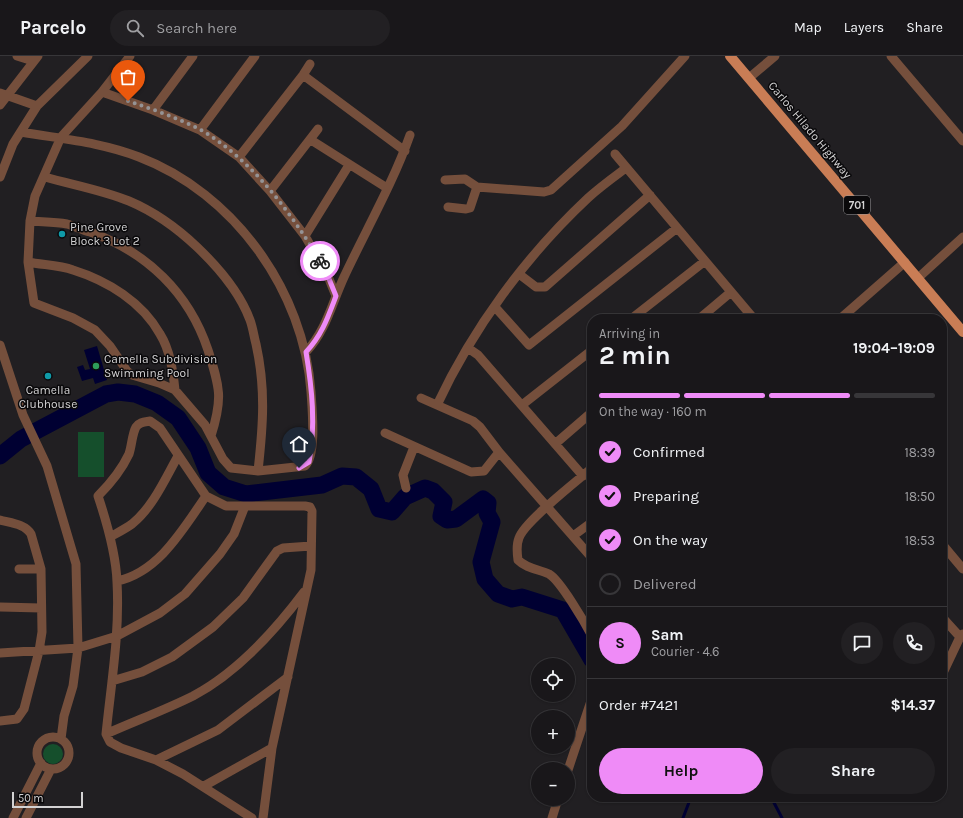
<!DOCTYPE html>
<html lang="en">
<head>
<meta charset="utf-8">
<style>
  body { margin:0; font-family:Karla,sans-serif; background:#222023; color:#f1f3f6; height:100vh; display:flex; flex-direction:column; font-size:15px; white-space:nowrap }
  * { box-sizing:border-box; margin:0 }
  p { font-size:13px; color:#9f9fa2 }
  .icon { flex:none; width:22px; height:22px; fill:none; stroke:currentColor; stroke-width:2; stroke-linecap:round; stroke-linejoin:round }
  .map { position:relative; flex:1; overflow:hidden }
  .panel { position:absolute; left:587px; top:258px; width:360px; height:488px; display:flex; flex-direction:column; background:#19171a; border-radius:16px; box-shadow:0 1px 3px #0004,0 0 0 1px #373639 }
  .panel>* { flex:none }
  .tools { position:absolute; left:531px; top:602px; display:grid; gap:8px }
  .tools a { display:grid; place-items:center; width:44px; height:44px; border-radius:50%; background:#19171a; box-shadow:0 1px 3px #0004,0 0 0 1px #373639; font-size:20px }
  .scale { position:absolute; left:12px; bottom:10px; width:71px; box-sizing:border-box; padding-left:4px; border:2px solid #d3d2d3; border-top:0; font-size:11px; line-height:14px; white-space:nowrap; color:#d3d2d3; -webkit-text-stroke:3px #0a090b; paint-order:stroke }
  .pin { position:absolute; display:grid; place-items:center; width:34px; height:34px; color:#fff; margin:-41px -17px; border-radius:50% 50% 50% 0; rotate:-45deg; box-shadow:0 0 4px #0007 }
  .pin .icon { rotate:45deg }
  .courier { position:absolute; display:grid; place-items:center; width:40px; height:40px; margin:-20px; border:3px solid #ef8bf7; border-radius:50%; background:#fff; color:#222; box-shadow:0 1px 5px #0007 }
  .overview em { font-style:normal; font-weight:700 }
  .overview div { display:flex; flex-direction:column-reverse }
  .overview { display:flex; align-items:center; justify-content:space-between; height:68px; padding:0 12px }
  h1 { font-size:26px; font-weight:700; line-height:30px }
  .bar { display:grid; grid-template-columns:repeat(4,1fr); gap:6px 4px; align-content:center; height:48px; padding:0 12px }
  .bar i { height:5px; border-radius:3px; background:#373639 }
  .bar .selected { background:#ef8bf7 }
  .bar p { grid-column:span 4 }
  .line { display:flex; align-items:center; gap:10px; padding:0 12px; border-top:1px solid #373639 }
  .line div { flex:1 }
  .round { display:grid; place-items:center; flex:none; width:42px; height:42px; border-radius:21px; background:#222023 }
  ol { padding:0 12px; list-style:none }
  li { display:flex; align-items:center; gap:12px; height:44px }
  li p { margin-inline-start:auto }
  li .icon { padding:4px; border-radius:50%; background:#ef8bf7; color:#111; stroke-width:4 }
  li:last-child { color:#9f9fa2 }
  li i { width:22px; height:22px; border:2px solid #373639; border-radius:50% }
  .cta { display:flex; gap:8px; margin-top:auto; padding:8px 12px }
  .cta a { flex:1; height:46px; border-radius:24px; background:#ef8bf7; color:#111; font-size:16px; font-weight:700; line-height:46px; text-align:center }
  .cta a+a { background:#222023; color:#f1f3f6 }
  header { display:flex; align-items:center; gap:24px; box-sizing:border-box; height:56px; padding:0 20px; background:#19171a; border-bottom:1px solid #373639 }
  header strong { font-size:19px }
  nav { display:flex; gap:22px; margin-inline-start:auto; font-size:14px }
  .search { width:280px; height:36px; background:#222023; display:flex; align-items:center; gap:10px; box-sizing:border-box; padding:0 14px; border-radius:22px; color:#9f9fa2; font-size:15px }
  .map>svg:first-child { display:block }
</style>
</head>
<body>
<header>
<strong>Parcelo</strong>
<div class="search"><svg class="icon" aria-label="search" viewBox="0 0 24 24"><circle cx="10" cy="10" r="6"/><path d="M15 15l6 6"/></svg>Search here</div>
<nav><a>Map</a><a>Layers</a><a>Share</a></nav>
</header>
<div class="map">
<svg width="963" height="762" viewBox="0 0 963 762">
  <rect width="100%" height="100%" fill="#211f22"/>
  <!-- green -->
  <path fill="#154f2c" d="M 78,376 L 104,376 L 104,421 L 78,421 Z
    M43 698a10 10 0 1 1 20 0a10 10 0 1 1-20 0Z"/>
  <!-- water -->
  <path fill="#000032" d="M 97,290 L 107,324 L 95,328 L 93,322 L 82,325 L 77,311 L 83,309 L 85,314 L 90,313 L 84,294 Z"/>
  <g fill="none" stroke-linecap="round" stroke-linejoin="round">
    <!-- stream -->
    <path stroke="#000032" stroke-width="3" d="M 771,741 L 782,762
      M 683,762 L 691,741"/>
    <!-- river -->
    <path stroke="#000032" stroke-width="17" d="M 0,400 L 21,383 L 106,338 L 118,336 L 135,338 L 157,347 L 178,362 L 198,392 L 208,417 L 224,431 L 246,438 L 322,429 L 342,420 L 356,421 L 371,433 L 379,453 L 392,456 L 405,441 L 425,432 L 433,435 L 444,446 L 441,460 L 447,464 L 456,463 L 483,443 L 488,447 L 487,457 L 492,466 L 481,506 L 485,523 L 498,538 L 512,543 L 522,541 L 563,554 L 592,604"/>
    <!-- minor -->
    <path stroke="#754f3c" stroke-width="9" d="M 17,0 L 33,5
      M 891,0 L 963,85
      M 303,19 L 405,95
      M 749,22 L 775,0
      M 102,36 L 153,54 L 200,74 L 239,101 L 270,135 L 305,180 L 327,218 L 336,240
      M 0,37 L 37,50
      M 0,49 L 38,0
      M 153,54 L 193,0
      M 200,74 L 255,0
      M 21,76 C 61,83 101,86 139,101 C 234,137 304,235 311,336 C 312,353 317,399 305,410 L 258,415 L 231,412 L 223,403 L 205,369 L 175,334 L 159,327 L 132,319 L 127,315 L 110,290 L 95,274 L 73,262 L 34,247 L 28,206 L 30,165 L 35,140 L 61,81 L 102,36 L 130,0
      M 311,84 L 387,132
      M 615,98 L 754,263
      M 239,101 L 303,19 L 310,8
      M 0,121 L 13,88 L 37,50 L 88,0
      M 45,121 C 73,129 102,134 129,145 C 155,156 177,172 197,191 C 218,211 240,237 250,264 C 253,272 254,281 256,288 C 266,333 263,370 258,415
      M 445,124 L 465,123 L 477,131 L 544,136 L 551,134 L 622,70 L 685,0
      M 270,135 L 318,73
      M 448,151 L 466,153 L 470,152 L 477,131
      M 30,165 C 42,166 55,166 67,168 C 74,170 82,174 90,176 C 147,196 189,237 208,294 C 220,332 223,342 211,380
      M 305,180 L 349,109
      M 28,206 C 42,209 59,209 73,214 C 108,225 142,246 160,278 C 170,294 173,315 175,334
      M 519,218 L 536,231 L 545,231 L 650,139
      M 918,222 L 963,181
      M 495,251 L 529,289 L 677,172
      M 631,263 L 705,205
      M 699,263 L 731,236
      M 840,263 L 905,206
      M 0,289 L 23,359 L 47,410 L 76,508 L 78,592 L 73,630 L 64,660 L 61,683
      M 468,292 L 478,299 L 583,420
      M 306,296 C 326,275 332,247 344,221 C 366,174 393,127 410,79
      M 421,342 L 473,365 L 480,371 L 499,396 L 592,502
      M 437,349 C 473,272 526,200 588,142 C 600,131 614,121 626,112
      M 522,349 L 592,294
      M 385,377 L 471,416 L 484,415 L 499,396
      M 555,388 L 592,356
      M 592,412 C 577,425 524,466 519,482 C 516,489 517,497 518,504 C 527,513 538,513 549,518 C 560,524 585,567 592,580
      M 406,432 L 403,419 L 414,391
      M 0,464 C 11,467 25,468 31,478 L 41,513 L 42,576 L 39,595 L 24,653 L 17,663 L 0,665
      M 573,480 L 592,466
      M 110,481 C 117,477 125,473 132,468 C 153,451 165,423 178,400
      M 942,488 L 963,513
      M 19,513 L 41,513
      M 117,525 C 159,516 183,473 206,440
      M 0,551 L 41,552
      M 942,561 L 960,581
      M 0,597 L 78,592 L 117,580 L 160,557 L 185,538 L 220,498 L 234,478 L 245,450
      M 942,619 L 960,581 L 963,578
      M 112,625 L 142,616 L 172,601 L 213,571 L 243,542 L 277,495 L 283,492 L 311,490
      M 106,678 C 135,665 165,654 193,640 C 238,616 274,576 304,536
      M37 697a16 16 0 1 1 32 0a16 16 0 1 1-32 0Z
      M 156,704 L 218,674 L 288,621
      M 568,714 L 592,642
      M 204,730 L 272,692
      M 13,762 L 41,707
      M 26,762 L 51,713
      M 252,762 L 183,718 L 156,704 L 121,692 L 110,686 L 106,678 C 111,628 120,577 117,526 C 116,497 107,467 98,440 C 111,427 121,415 129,398 C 132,389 132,378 136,371 C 139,366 145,366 150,365 L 160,372 L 206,440 L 226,450 L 305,450 L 310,451 L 312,455 L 311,514 L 272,692 L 263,762
      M 552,762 L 558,743"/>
    <!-- major -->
    <path stroke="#c97d55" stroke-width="10" d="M 730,0 L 963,276"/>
  </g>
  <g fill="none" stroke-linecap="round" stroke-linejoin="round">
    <!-- done -->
    <path stroke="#959395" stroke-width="4" stroke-dasharray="0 7.2" d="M 128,45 C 152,53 178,62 201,74 C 252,104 290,155 320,205"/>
    <!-- route -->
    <path stroke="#ef8bf7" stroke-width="5" d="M 299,412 L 309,406 C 316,370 312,332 306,296 C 322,279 328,261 336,240 L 327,218 L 320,205"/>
  </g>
  <!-- markers -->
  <g fill="#0f9aa8" stroke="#0a090b" stroke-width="1.5">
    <circle cx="62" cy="178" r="4"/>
    <circle cx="48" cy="320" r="4"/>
  </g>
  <circle fill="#2e9e5b" stroke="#0a090b" stroke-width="1.5" cx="96" cy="310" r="4"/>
  <g text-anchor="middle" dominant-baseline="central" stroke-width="3" stroke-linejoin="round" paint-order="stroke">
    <!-- shield labels -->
    <rect fill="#0a090b" stroke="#979697" stroke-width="1" x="844" y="140" width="26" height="18" rx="3"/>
    <g font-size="11" font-weight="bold" fill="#d3d2d3">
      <text x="857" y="149">701</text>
    </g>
    <!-- street labels -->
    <g font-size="12" fill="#d3d2d3" stroke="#0a090b">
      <text transform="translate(810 74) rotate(50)">Carlos Hilado Highway</text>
    </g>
    <!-- poi labels -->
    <g font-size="12" fill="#d3d2d3" stroke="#0a090b" text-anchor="start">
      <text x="70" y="171">Pine Grove<tspan x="70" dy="14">Block 3 Lot 2</tspan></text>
      <text x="104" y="303">Camella Subdivision<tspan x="104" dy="14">Swimming Pool</tspan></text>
      <text x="48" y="334" text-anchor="middle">Camella<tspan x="48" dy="14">Clubhouse</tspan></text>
    </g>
  </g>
</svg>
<div class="tools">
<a><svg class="icon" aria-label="locate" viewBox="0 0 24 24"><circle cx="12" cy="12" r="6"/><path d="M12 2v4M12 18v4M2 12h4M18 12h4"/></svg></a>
<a>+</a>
<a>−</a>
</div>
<div class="scale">50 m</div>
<div class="pin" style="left:128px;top:45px;background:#ea580c"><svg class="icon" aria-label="bag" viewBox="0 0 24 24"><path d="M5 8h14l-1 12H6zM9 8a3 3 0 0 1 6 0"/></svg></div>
<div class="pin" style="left:299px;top:412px;background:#1f2937"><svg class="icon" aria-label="home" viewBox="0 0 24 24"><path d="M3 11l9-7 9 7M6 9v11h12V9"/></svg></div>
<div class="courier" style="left:320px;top:205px"><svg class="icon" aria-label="bike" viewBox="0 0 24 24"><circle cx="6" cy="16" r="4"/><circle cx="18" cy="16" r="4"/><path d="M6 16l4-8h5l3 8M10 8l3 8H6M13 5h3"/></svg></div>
<section class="panel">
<div class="overview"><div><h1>2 min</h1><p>Arriving in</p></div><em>19:04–19:09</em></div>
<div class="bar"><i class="selected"></i><i class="selected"></i><i class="selected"></i><i></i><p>On the way · 160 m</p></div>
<ol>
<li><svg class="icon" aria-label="check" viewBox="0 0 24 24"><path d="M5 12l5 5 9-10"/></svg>Confirmed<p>18:39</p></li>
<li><svg class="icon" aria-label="check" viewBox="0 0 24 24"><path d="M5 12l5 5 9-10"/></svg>Preparing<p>18:50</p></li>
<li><svg class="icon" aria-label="check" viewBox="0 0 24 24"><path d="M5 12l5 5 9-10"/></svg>On the way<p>18:53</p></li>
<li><i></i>Delivered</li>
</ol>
<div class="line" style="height:72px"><b class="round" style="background:#ef8bf7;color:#111">S</b><div><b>Sam</b><p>Courier · 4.6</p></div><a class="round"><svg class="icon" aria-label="chat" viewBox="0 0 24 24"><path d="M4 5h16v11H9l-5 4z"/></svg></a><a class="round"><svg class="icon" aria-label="phone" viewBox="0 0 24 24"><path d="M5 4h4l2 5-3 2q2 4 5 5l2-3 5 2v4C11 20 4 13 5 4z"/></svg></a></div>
<div class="line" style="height:52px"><div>Order #7421</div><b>$14.37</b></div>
<div class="cta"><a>Help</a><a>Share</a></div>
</section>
</div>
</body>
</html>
